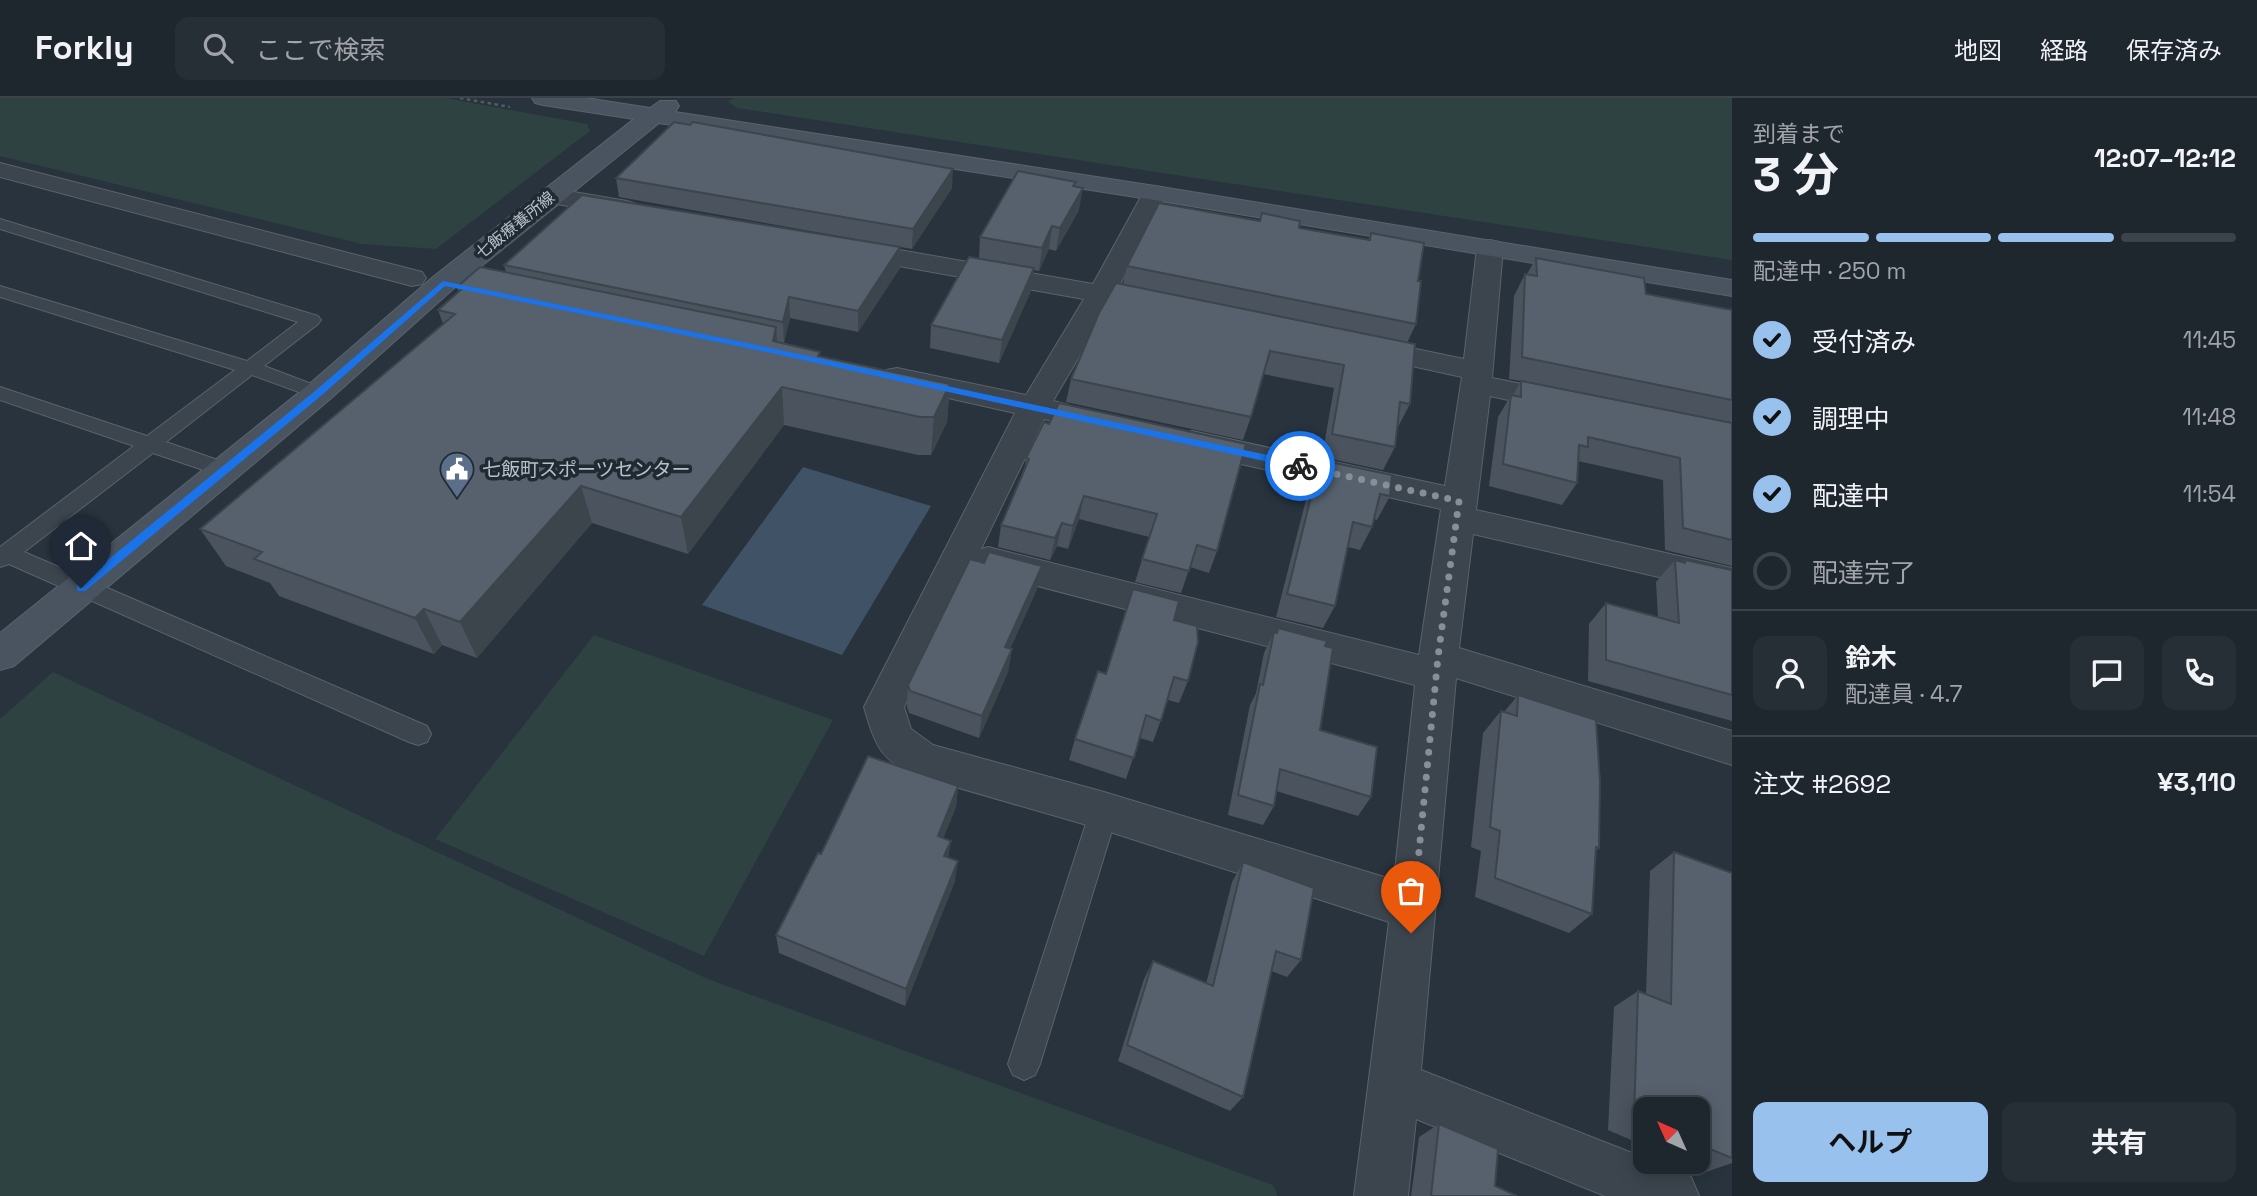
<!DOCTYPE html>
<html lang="ja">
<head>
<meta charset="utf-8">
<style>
  body { margin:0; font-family:"Space Grotesk","Noto Sans JP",sans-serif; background:#262e36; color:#f1f3f6; height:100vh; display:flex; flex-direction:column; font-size:26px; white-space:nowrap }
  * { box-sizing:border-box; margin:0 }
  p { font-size:23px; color:#a1a5aa }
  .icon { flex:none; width:38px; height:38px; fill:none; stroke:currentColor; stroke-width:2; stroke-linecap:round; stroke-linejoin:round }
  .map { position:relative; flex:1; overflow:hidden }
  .details { display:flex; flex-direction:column; background:#1e262e; width:525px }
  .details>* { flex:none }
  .needle { width:46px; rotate:315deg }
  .buttons { position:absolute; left:1633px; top:999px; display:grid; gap:14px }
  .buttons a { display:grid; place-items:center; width:77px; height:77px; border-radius:14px; background:#1e262e; box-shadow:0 4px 18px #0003,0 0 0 2px #3c434a; font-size:35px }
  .pin { position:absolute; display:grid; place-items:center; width:60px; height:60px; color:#fff; margin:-72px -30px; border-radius:50% 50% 50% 0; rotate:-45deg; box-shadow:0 0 7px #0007 }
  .pin .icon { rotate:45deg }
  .courier { position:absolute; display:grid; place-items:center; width:70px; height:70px; margin:-35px; border:5px solid #1a73e8; border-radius:50%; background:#fff; color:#222; box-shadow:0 2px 9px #0007 }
  .summary em { font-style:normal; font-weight:700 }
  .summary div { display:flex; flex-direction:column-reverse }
  .summary { display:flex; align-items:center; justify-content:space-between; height:119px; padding:0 21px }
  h1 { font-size:46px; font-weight:700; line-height:52px }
  .bar { display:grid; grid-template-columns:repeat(4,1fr); gap:10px 7px; align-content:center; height:84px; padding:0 21px }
  .bar i { height:9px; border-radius:5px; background:#3c434a }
  .bar .on { background:#98c1ee }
  .bar p { grid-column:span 4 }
  .line { display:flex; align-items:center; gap:18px; padding:0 21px; border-top:2px solid #3c434a }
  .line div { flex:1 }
  .round { display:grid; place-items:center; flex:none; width:74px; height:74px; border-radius:14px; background:#262e36 }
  ol { padding:0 21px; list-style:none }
  li { display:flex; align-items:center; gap:21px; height:77px }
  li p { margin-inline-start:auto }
  li .icon { padding:7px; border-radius:50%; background:#98c1ee; color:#111; stroke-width:4 }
  li:last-child { color:#a1a5aa }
  li i { width:38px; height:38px; border:4px solid #3c434a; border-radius:50% }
  .cta { display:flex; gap:14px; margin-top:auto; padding:14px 21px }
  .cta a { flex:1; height:80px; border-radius:14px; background:#98c1ee; color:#111; font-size:28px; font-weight:700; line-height:80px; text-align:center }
  .cta a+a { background:#262e36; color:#f1f3f6 }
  header { display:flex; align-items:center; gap:42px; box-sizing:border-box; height:98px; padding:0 35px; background:#1e262e; border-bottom:2px solid #3c434a }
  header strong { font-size:33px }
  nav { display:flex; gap:38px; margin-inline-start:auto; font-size:24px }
  .search { width:490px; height:63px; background:#262e36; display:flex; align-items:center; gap:18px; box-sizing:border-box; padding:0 24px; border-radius:14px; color:#a1a5aa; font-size:26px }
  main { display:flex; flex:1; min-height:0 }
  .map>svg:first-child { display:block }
</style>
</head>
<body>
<header>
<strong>Forkly</strong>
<div class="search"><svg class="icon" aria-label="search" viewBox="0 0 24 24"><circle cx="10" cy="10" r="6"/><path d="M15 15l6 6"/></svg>ここで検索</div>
<nav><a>地図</a><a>経路</a><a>保存済み</a></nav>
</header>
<main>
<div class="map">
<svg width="1732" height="1098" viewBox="0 0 1732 1098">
  <rect width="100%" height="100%" fill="#28333d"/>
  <!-- green -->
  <path fill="#2d4241" d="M 0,0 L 445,0 L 587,26 L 590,33 L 436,151 L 362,146 L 0,58 Z
    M 734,0 L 1732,0 L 1732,162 L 737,10 L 728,4 Z
    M 594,537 L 833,622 L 704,858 L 435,741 Z
    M 53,574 L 708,881 L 1273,1087 L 1278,1098 L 0,1098 L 0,621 Z"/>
  <!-- water -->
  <path fill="#405265" d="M 803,369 L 931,408 L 842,557 L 702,507 Z"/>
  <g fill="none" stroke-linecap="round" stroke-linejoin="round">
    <!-- lane casing -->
    <g stroke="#5a636b" stroke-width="2">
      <path id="lane" d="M 0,121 L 318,218 L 321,222 L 318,226 L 264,268 L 325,291 L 328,295 L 325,299 L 318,301 L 252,277 L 166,344 L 232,367 L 236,372 L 232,377 L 218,377 L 153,355 L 24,454 L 427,628 L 431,636 L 427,644 L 418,647 L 409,644 L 9,466 L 0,469 L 0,449 L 134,348 L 0,302 L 0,289 L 147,338 L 235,272 L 0,199 L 0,188 L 247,263 L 298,224 L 0,131 Z
        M 1104,701 L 1114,704 L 1118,713 L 1040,966 L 1035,977 L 1024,982 L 1013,977 L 1008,966 L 1090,713 L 1094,704 Z"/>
    </g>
    <!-- street casing -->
    <g stroke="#5a636b" stroke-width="2">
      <path id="street" d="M 0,65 L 422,174 L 426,180 L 422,186 L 412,188 L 0,79 Z
        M 1155,88 L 1164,90 L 1167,95 L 1118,190 L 1136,194 L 1140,200 L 1136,206 L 1126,208 L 1110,206 L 1053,303 L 1069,307 L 1074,314 L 1069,321 L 1058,324 L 1044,321 L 981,451 L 988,449 L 1419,557 L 1441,411 L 1192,355 L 1181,351 L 1176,344 L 1181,337 L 1192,333 L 1445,388 L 1462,279 L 1353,255 L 1348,249 L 1353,243 L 1363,240 L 1464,261 L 1477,150 L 1481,144 L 1490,142 L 1499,144 L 1503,150 L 1492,280 L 1576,297 L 1581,304 L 1576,311 L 1565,314 L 1490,298 L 1476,412 L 1732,470 L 1732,496 L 1473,436 L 1459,550 L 1732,633 L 1732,667 L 1456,580 L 1421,972 L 1645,1060 L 1645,1064 L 1655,1064 L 1691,1079 L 1699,1098 L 1605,1098 L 1416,1021 L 1408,1098 L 1354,1098 L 1389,824 L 1104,732 L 921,679 C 881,665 875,647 864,609 L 1015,315 L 886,286 L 882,279 L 886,272 L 897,270 L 1026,297 L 1084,201 L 848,159 L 839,157 L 835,151 L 839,145 L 848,143 L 1093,186 L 1143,95 L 1146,90 ZM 973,467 L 975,471 L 988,475 L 1415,587 L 1394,782 L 1104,694 L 933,647 L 911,631 L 904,609 Z
        M 550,90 L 627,103 L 636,106 L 640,111 L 636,116 L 627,119 L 541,103 L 537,98 L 541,93 Z"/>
    </g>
    <!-- secondary casing -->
    <g stroke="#5a636b" stroke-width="2">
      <path id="secondary" d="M 532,0 L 586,0 L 650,10 L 660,3 L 676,3 L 679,8 L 675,14 L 1155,88 L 1732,182 L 1732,198 L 1155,102 L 659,25 L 453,191 L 329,302 L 14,568 L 0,572 L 0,535 L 307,288 L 433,179 L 634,21 L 543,7 L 535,5 Z"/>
    </g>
    <!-- path -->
    <path stroke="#4c5f5f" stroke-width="2.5" stroke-dasharray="3.5 3.5" stroke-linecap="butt" d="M 460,0 L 510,9"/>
    <!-- lane -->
    <use href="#lane" fill="#3c454e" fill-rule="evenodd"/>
    <!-- street -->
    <use href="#street" fill="#3c454e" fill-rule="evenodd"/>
    <!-- secondary -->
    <use href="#secondary" fill="#4a5460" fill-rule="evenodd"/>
  </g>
  <!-- wall -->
  <path fill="#4a535e" d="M 616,80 L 952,90 L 912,151 L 619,99 Z
    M 1075,88 L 1079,112 L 1056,153 L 1049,151 L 1039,173 L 1033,172 L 1031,193 L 999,265 L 930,250 L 931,227 L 979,161 L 980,139 Z
    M 1299,130 L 1368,142 L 1371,135 L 1418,183 L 1416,226 L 1407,245 L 1410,306 L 1398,329 L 1397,329 L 1395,349 L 1383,372 L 1322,359 L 1334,290 L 1263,276 L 1251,319 L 1243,342 L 1066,304 L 1071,281 L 1123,186 L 1127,168 Z
    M 900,149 L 900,170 L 858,234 L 790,220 L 784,245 L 820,258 L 950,286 L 947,324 L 931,357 L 918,357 L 784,327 L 688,456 L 592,425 L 477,560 L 442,547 L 434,556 L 279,498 L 270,485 L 226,468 L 200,431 L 443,226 L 438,212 L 459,194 L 457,189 L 506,174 L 504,167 Z
    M 1536,160 L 1646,196 L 1732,212 L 1732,468 L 1665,452 L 1663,382 L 1578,363 L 1577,385 L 1562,407 L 1489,388 L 1498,319 L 1511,297 L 1513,297 L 1521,283 L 1509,281 L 1514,198 L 1525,176 L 1527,176 Z
    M 1044,324 L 1217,453 L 1209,475 L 1190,469 L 1181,495 L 1135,484 L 1149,439 L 1079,421 L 1068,451 L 1057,448 L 1050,462 L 998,449 L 1001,427 L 1025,369 L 1026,360 Z
    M 1320,362 L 1390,398 L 1377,422 L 1374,421 L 1372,429 L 1360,452 L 1348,449 L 1335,508 L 1323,530 L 1276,519 L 1310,386 Z
    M 1675,462 L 1682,464 L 1685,462 L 1732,472 L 1732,623 L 1588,583 L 1589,526 L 1606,505 L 1658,519 L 1656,484 Z
    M 1037,491 L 1010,551 L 1012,551 L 1008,574 L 979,640 L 909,615 L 907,609 L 908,587 Z
    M 1174,522 L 1188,583 L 1179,605 L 1168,602 L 1153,644 L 1140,640 L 1126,681 L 1069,662 L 1075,641 L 1106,576 Z
    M 1278,530 L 1325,548 L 1320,632 L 1371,699 L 1358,718 L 1276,693 L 1274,708 L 1263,727 L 1228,717 L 1250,607 L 1256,595 L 1264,555 L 1274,534 L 1276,534 Z
    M 1518,597 L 1599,750 L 1596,753 L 1592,816 L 1569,835 L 1475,799 L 1481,753 L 1471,749 L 1483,635 L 1501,613 L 1504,614 Z
    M 958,688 L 956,709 L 943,740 L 955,783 L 905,908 L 779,855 L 776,837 L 821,756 Z
    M 1674,754 L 1732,775 L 1732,1065 L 1706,1074 L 1682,1064 L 1698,1064 L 1698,1012 L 1645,1012 L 1645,1048 L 1608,1032 L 1614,909 L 1638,893 L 1646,896 L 1650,773 Z
    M 1243,764 L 1301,862 L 1287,879 L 1271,873 L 1243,999 L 1230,1013 L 1118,963 L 1144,881 L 1153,863 L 1206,886 L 1232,784 Z
    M 1439,1026 L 1495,1088 L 1517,1098 L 1411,1098 L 1419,1039 Z"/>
  <!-- shaded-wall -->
  <path fill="#3c444c" d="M 953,71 L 952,90 L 912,151 L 913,131 Z
    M 1083,90 L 1079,112 L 1056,153 L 1060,130 Z
    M 1052,128 L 1049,151 L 1039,173 L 1042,150 Z
    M 900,149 L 900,170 L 858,234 L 858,213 Z
    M 1034,170 L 1031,193 L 999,265 L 1002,242 Z
    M 789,199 L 790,220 L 784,245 L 783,224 Z
    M 776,229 L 779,266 L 773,243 Z
    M 950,286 L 947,324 L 931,357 L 934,319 Z
    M 782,289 L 784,327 L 688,456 L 681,419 Z
    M 581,388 L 592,425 L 477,560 L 460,524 Z
    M 1084,398 L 1079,421 L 1068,451 L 1073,428 Z
    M 1062,425 L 1057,448 L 1050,462 L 1055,440 Z
    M 1042,468 L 1037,491 L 1001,572 L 1005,549 Z
    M 424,511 L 442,547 L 434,556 L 415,520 Z
    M 1012,551 L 1008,574 L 979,640 L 982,618 Z
    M 958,688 L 956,709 L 936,758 L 938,738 Z
    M 951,743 L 948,762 L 944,758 Z
    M 958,763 L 955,783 L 905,908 L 906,891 Z"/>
  <!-- building -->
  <path fill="#56616d" stroke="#3c444c" stroke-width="2" d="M 674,24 L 690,27 L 693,24 L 953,71 L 913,131 L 616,80 Z
    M 1018,73 L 1076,84 L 1073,88 L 1083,90 L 1060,130 L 1052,128 L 1042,150 L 980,139 Z
    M 582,97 L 900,149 L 858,213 L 789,199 L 783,224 L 504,167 Z
    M 1159,105 L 1260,123 L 1262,115 L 1300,123 L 1299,130 L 1370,142 L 1371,135 L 1424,145 L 1418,183 L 1421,183 L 1416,226 L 1127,168 Z
    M 969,159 L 1034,170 L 1002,242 L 931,227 Z
    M 1536,160 L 1644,180 L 1646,196 L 1732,212 L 1732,302 L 1522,259 L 1525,176 L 1537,178 Z
    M 480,169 L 776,229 L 773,243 L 820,254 L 818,258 L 950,286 L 934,319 L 920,319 L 782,289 L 681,419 L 581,388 L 460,524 L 424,511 L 415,520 L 254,461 L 262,454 L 200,431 L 455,216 L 438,212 L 463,190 L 457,189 Z
    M 1116,185 L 1415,246 L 1410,306 L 1400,304 L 1395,349 L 1332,336 L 1344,267 L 1270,253 L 1251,319 L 1071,281 L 1099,215 Z
    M 1521,283 L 1732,325 L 1732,442 L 1683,430 L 1680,360 L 1588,339 L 1588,349 L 1579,347 L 1577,385 L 1503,366 L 1511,297 L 1521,299 Z
    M 1059,305 L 1246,346 L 1217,453 L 1197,447 L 1189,473 L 1142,461 L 1157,416 L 1084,398 L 1073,428 L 1062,425 L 1055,440 L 1001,427 L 1029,361 L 1026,360 L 1044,324 L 1049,326 Z
    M 1320,362 L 1392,377 L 1390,398 L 1380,396 L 1372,429 L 1353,424 L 1335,508 L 1287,496 Z
    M 989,454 L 1042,468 L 1005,549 L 1012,551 L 982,618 L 910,593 L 908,587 L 970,461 L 984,465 Z
    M 1675,462 L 1685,465 L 1685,462 L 1732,472 L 1732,597 L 1606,562 L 1606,505 L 1679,525 Z
    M 1133,491 L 1179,503 L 1174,522 L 1197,528 L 1198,544 L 1188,583 L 1174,579 L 1161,623 L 1146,617 L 1134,660 L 1075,641 L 1098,573 L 1106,576 Z
    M 1278,530 L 1327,543 L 1325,548 L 1333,550 L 1320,632 L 1377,649 L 1371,699 L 1280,671 L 1274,708 L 1238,697 L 1260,586 L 1263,587 L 1274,534 L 1277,535 Z
    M 1518,597 L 1596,622 L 1600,684 L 1599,750 L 1596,749 L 1592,816 L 1495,780 L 1500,733 L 1490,729 L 1501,613 L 1517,618 Z
    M 868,658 L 958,688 L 938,738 L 951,743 L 944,758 L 958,763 L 906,891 L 776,837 L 818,755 L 821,756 Z
    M 1674,754 L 1732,775 L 1732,1060 L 1698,1046 L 1698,1012 L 1645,1012 L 1645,1024 L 1634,1020 L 1638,893 L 1671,906 Z
    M 1243,764 L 1314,790 L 1301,862 L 1276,853 L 1243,999 L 1127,947 L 1153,863 L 1213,888 Z
    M 1439,1026 L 1498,1051 L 1495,1088 L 1517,1098 L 1431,1098 Z"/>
  <!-- route -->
  <path fill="#1a73e8" d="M 443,183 L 771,250 L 1300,364 L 1305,368 L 1300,371 L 771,255 L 445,188 L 322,297 L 85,493 L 77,493 L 77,487 L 315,293 Z"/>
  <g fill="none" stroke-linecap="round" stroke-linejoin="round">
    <!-- done -->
    <path stroke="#868f97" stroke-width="7" stroke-dasharray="0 12.6" d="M 1300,368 L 1459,403 L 1438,559 L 1411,835"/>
  </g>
  <!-- icons -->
  <defs>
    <g id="civic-pin" transform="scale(1.75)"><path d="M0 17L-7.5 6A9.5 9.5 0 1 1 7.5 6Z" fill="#5c6f8a" stroke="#202a33"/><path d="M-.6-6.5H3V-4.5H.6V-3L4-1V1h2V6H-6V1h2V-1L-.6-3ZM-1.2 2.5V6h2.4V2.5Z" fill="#fff"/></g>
  </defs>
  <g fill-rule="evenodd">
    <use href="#civic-pin" x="457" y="371"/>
  </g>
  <g text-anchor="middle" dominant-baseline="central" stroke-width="7" stroke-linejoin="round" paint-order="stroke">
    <!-- far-street labels -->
    <g font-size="16" fill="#b8c0c8" stroke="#202a33">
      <text transform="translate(515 127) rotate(-39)">七飯療養所線</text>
    </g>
    <!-- poi labels -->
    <g font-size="19" fill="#b8c0c8" stroke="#202a33" text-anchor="start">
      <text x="482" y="371">七飯町スポーツセンター</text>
    </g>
  </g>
</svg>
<div class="buttons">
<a><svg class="needle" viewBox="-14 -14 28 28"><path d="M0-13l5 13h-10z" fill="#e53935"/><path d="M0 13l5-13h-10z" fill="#a1a5aa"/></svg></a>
</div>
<div class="pin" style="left:1411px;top:835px;background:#ea580c"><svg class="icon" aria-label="bag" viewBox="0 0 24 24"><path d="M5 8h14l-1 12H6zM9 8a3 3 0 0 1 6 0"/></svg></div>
<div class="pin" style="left:81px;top:490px;background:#1f2937"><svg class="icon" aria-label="home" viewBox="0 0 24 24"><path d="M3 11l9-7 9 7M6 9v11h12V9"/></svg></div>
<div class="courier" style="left:1300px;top:368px"><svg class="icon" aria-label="bike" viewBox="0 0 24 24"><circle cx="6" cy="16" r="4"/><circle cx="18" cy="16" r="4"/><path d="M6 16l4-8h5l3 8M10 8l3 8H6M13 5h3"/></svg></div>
</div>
<section class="details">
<div class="summary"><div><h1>3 分</h1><p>到着まで</p></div><em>12:07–12:12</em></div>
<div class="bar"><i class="on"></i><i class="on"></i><i class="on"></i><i></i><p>配達中 · 250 m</p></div>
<ol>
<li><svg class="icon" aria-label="check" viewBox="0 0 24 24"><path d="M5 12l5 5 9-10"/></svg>受付済み<p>11:45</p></li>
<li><svg class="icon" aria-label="check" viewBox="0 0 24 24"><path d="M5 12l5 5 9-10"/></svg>調理中<p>11:48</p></li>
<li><svg class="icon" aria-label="check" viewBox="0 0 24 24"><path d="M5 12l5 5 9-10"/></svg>配達中<p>11:54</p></li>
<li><i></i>配達完了</li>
</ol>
<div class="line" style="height:126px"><a class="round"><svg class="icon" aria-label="person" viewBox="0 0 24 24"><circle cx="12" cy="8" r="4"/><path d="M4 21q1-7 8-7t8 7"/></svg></a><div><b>鈴木</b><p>配達員 · 4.7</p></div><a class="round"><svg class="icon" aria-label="chat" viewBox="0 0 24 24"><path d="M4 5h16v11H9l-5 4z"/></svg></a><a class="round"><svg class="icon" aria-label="phone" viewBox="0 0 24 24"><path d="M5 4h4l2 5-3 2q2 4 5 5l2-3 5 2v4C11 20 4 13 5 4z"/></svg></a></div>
<div class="line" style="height:91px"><div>注文 #2692</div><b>¥3,110</b></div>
<div class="cta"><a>ヘルプ</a><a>共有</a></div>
</section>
</main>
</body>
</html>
